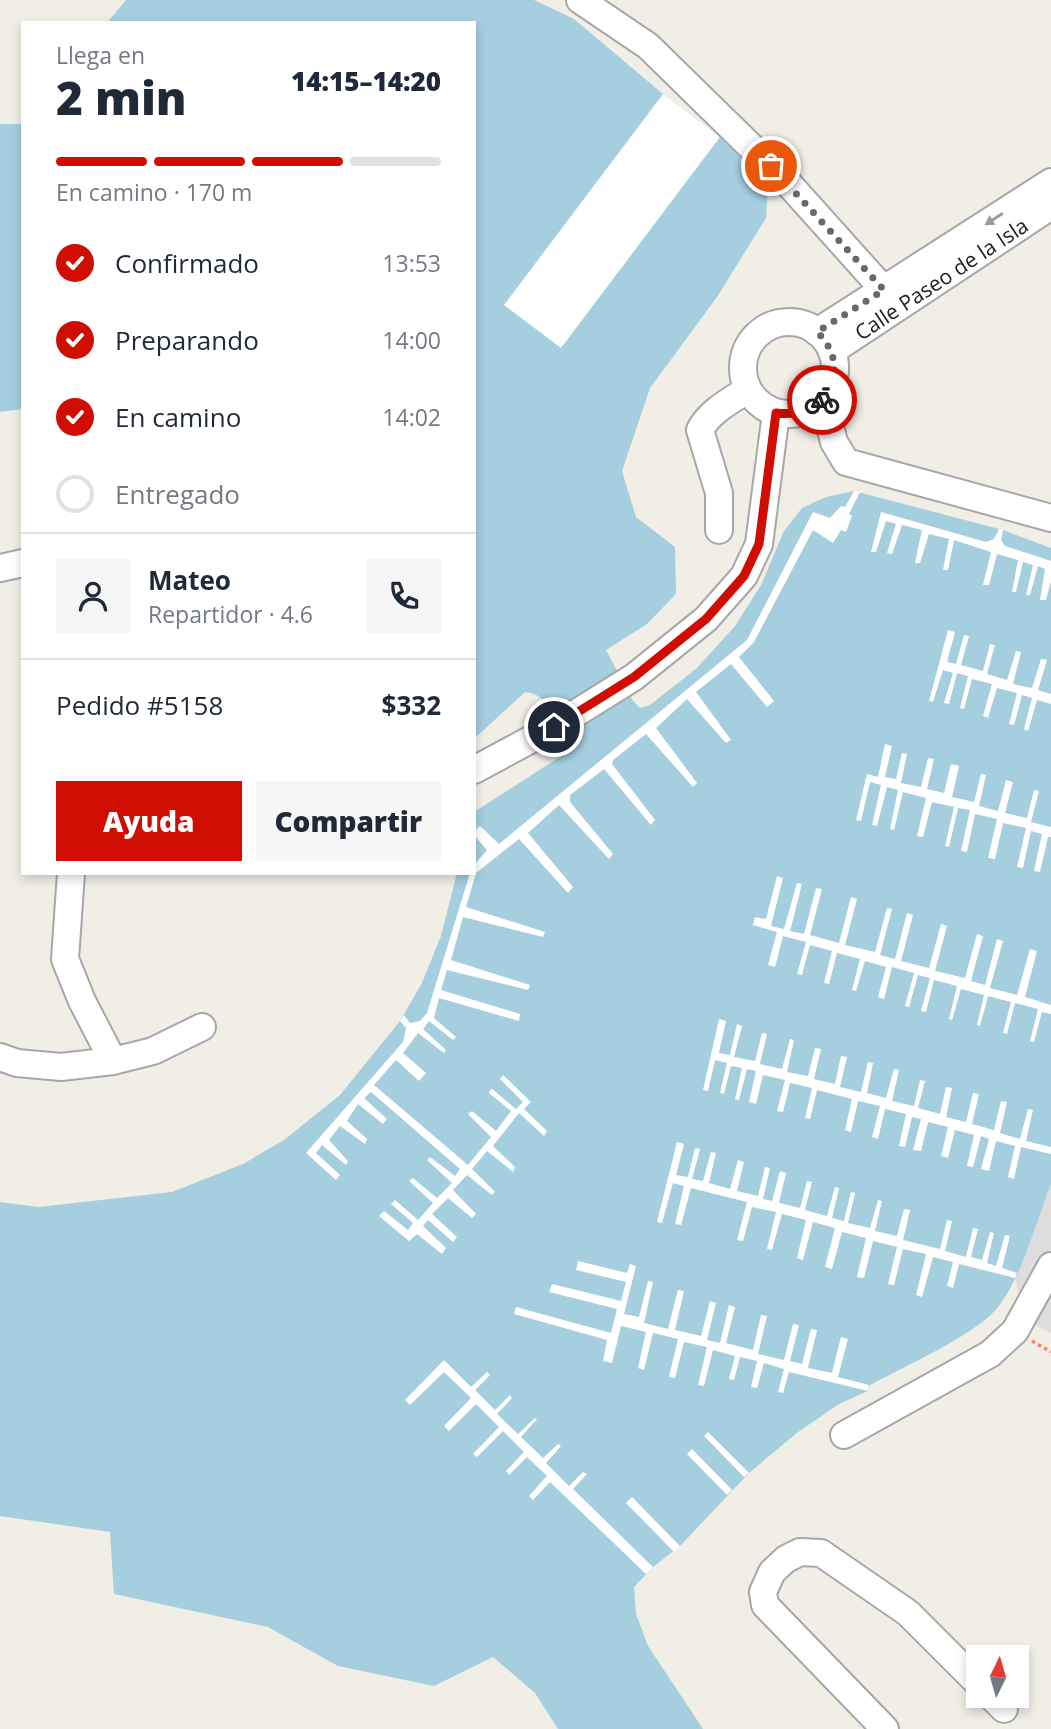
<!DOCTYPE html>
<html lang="es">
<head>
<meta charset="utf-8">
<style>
  body { margin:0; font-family:"Open Sans",sans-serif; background:#f6f6f7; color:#1f2937; height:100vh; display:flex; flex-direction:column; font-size:26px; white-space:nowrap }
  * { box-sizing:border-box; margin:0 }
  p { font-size:23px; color:#747a83 }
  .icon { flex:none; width:38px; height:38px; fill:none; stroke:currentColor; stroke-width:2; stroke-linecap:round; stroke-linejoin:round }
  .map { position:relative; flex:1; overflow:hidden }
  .details { position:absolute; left:21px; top:21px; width:455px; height:854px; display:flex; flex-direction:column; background:#fff; border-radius:0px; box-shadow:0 4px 10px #0003 }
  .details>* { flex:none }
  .needle { width:46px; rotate:5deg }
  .fabs { position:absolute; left:966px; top:1645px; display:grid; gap:14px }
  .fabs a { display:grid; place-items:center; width:63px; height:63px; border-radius:0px; background:#fff; box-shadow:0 4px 10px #0003; font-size:35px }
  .pin { position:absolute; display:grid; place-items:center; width:60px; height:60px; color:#fff; margin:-30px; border:4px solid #fff; border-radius:50%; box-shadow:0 2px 7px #0007 }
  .courier { position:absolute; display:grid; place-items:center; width:70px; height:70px; margin:-35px; border:5px solid #cf0d00; border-radius:50%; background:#fff; color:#222; box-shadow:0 2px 9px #0007 }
  .summary em { font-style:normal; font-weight:800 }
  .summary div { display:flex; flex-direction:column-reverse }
  .summary { display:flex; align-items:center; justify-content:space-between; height:119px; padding:0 35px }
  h1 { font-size:46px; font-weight:800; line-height:52px }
  .bar { display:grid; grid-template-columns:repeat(4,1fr); gap:10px 7px; align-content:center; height:84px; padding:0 35px }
  .bar i { height:9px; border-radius:5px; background:#e0e1e3 }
  .bar .on { background:#cf0d00 }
  .bar p { grid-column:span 4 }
  .line { display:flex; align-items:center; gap:18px; padding:0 35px; border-top:2px solid #e0e1e3 }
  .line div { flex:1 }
  .round { display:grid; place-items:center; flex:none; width:74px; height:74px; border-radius:0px; background:#f6f6f7 }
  ol { padding:0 35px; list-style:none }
  li { display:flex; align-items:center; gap:21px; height:77px }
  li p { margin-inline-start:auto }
  li .icon { padding:7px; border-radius:50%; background:#cf0d00; color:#fff; stroke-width:4 }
  li:last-child { color:#747a83 }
  li i { width:38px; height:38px; border:4px solid #e0e1e3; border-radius:50% }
  .action { display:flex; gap:14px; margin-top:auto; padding:14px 35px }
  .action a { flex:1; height:80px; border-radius:0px; background:#cf0d00; color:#fff; font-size:28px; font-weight:800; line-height:80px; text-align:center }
  .action a+a { background:#f6f6f7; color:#1f2937 }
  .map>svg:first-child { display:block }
</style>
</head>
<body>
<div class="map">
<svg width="1051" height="1729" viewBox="0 0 1051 1729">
  <rect width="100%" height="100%" fill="#f1eee6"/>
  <!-- residential -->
  <path fill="#dedddd" d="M 1051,1184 L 1051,1333 L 1024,1320 L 1015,1278 Z"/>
  <!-- water -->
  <path fill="#a5cedf" d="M 126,0 L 534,0 L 574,19 L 663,94 L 720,137 L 768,186 L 766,218 L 717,297 L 650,388 L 622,471 L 636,517 L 675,547 L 676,594 L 647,624 L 606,650 L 633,701 L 640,708 L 650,705 L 697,668 L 735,626 L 761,585 L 784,531 L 802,508 L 826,497 L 854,491 L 1003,530 L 1051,548 L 1051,1184 C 1037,1219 1021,1279 998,1307 C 976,1335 903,1367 870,1385 L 868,1391 L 839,1404 L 798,1432 L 749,1473 L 680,1546 L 653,1567 L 634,1587 L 636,1614 L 648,1646 L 703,1729 L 558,1729 L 535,1693 L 493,1657 L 434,1686 L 338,1666 L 268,1627 L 114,1594 L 110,1532 L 0,1516 L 0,1202 L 38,1207 L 172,1192 L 243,1164 L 284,1140 L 340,1095 L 400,1021 L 422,983 L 441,936 L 457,873 L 474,873 L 474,812 L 569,751 C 569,739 551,706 541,698 C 536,694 531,693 525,692 L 474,739 L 474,23 L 107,23 Z
    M 23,121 L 23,409 L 0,412 L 0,124 L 20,124 Z"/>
  <!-- pier -->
  <path fill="#fff" d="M 663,94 L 720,137 L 561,348 L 504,305 Z
    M 854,491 L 860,492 L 849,514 L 852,516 L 846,532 L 841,530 L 833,543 L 813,530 L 754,642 L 739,657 L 774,701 L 767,707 L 731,664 L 696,692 L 731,740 L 726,743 L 687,699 L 656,728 L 697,783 L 693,787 L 646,734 L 613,760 L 612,764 L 655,820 L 651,825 L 604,769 L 570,795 L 570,802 L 613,854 L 609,859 L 559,805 L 528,833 L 573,887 L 568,893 L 519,839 L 476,873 L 466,907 L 545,932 L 543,937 L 463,917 L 451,960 L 530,985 L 528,990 L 447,970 L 441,990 L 520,1014 L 519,1021 L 439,998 L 434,1018 L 456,1037 L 453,1040 L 429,1021 L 423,1029 L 446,1050 L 444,1053 L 418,1033 L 403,1053 L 426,1073 L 419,1081 L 396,1060 L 374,1085 L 468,1165 L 491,1137 L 468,1114 L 472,1111 L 496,1131 L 511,1111 L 489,1093 L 490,1090 L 492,1089 L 516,1109 L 523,1102 L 500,1079 L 503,1075 L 531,1102 L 524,1109 L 547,1131 L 544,1136 L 519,1113 L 493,1146 L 515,1167 L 513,1172 L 487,1151 L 472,1169 L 495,1192 L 492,1195 L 467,1175 L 453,1190 L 476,1214 L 472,1218 L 448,1198 L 432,1214 L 457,1237 L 453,1242 L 428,1220 L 423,1226 L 446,1248 L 442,1254 L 417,1234 L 409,1241 L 379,1216 L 384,1211 L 408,1230 L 413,1223 L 391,1204 L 395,1200 L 418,1220 L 433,1203 L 409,1181 L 413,1178 L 437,1198 L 452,1183 L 427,1160 L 430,1157 L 455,1176 L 460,1169 L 371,1092 L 364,1098 L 387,1119 L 383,1124 L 358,1104 L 347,1121 L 367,1139 L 365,1144 L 340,1126 L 329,1140 L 348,1161 L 346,1165 L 322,1145 L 316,1153 L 340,1175 L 336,1180 L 306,1153 L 403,1042 L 406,1028 L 400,1021 L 404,1015 L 410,1023 L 420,1021 L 427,1013 L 470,873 L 474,873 L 474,865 L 487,850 L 474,835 L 474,831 L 480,826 L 499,844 L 747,640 L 813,512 L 830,518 L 841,506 L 845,507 Z
    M 881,512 L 986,542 L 994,539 L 999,529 L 1003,530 L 1001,540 L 1005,546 L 1051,561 L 1051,581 L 1046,600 L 1040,600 L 1045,569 L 1038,566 L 1030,595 L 1026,595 L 1033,565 L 1023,562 L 1016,592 L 1012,592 L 1018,560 L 997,554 L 989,585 L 983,585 L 991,552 L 954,540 L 948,570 L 943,570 L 949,539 L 929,534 L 920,563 L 915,563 L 922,530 L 902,525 L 892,554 L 887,553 L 896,524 L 886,521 L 876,552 L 871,552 Z
    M 948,630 L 955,632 L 947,662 L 956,664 L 964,635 L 969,636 L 961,665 L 983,671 L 990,644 L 995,645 L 987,674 L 1007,680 L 1016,651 L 1021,652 L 1013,684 L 1032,688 L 1041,659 L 1047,660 L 1038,690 L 1051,694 L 1051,704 L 1037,700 L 1028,731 L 1024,729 L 1032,698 L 1022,695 L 1014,725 L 1009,724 L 1017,693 L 997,688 L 988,718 L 983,716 L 992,684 L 972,679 L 964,709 L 960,708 L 968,676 L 957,673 L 949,704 L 944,703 L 953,673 L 943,670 L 933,702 L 929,701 Z
    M 885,744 L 892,746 L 885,777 L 896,779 L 902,753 L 907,754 L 901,783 L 921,787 L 928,758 L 934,759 L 927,789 L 944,793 L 951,764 L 959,766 L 952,797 L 974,802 L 981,774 L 986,775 L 979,806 L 998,811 L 1006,780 L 1013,782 L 1005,813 L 1027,818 L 1034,790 L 1039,791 L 1031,822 L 1051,827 L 1051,837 L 1048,837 L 1040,872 L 1034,871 L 1042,834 L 1031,831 L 1023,868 L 1017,867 L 1026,828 L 1003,823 L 995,859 L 988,858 L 997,819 L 975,814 L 967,852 L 961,851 L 970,810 L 958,808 L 949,847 L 945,846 L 954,807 L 932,802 L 923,837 L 917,836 L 926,798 L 903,792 L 894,830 L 890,829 L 898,790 L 887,787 L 877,826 L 872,825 L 881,785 L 870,782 L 861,821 L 856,820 L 867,774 L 878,777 Z
    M 777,876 L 783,878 L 771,926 L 784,929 L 797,883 L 802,884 L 790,931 L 804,934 L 816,888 L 822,889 L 810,935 L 839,943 L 851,897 L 857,899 L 845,945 L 875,952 L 887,908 L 892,909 L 880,955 L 895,959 L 907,913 L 913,915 L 901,961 L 929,968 L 941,924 L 947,926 L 935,971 L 965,978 L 977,934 L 983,936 L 971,981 L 985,985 L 997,939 L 1003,941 L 990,988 L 1017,995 L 1030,949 L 1037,951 L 1025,997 L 1051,1005 L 1051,1014 L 1042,1012 L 1034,1042 L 1030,1041 L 1038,1009 L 1015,1003 L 1007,1034 L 1003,1033 L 1011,1002 L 988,996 L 980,1026 L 977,1025 L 984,995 L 961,989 L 952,1020 L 949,1019 L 957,986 L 934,980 L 926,1012 L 921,1011 L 930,978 L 918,975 L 909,1007 L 905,1006 L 914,973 L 892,967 L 884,999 L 878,997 L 886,967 L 865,961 L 856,991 L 852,990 L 860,959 L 837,953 L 829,984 L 824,983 L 832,951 L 810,945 L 802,975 L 797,974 L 806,942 L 783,936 L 775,967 L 768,965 L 777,932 L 753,925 L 755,917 L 766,919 Z
    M 719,1019 L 726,1021 L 719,1053 L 730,1055 L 737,1024 L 742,1026 L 734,1057 L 755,1061 L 762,1033 L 767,1034 L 760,1064 L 782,1069 L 790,1039 L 794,1040 L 787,1072 L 808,1076 L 815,1048 L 821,1049 L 814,1079 L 835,1084 L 841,1056 L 847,1057 L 840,1087 L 861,1092 L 868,1062 L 873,1063 L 867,1093 L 886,1098 L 894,1069 L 899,1070 L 892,1101 L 914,1106 L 920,1080 L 925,1081 L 918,1108 L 940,1114 L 946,1087 L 952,1088 L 946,1117 L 966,1122 L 973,1093 L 979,1094 L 972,1124 L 994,1130 L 1001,1101 L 1007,1102 L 1000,1133 L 1020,1139 L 1028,1109 L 1033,1110 L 1026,1141 L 1051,1147 L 1051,1154 L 1021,1147 L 1014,1179 L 1008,1177 L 1015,1146 L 996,1141 L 989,1171 L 981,1169 L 989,1139 L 981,1136 L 973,1167 L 967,1166 L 974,1135 L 955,1130 L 948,1158 L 941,1156 L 948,1127 L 928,1122 L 921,1151 L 913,1150 L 921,1119 L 912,1117 L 905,1147 L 899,1146 L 906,1114 L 885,1109 L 878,1139 L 872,1137 L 880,1106 L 858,1101 L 851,1132 L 845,1130 L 852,1099 L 817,1090 L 810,1119 L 805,1118 L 812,1088 L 790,1083 L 783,1112 L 777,1111 L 785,1080 L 763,1075 L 756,1104 L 749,1102 L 756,1071 L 747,1069 L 739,1100 L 735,1099 L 742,1068 L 731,1066 L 724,1094 L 720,1093 L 727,1063 L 715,1060 L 708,1091 L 703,1090 Z
    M 677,1142 L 684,1144 L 676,1175 L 688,1177 L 695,1148 L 700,1149 L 692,1179 L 703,1181 L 711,1152 L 716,1153 L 709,1183 L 730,1189 L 738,1160 L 744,1162 L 737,1191 L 758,1196 L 765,1167 L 770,1168 L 763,1199 L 772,1201 L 780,1171 L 786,1173 L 779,1203 L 800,1208 L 807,1181 L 812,1182 L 805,1210 L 827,1216 L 835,1187 L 839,1188 L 832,1218 L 844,1221 L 851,1192 L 855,1193 L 848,1223 L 870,1228 L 878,1200 L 882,1201 L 875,1231 L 897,1236 L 904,1209 L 910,1210 L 903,1240 L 940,1249 L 947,1220 L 952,1221 L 945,1251 L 966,1257 L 973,1228 L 978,1229 L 971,1257 L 982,1260 L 990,1232 L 994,1233 L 987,1263 L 996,1266 L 1005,1235 L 1010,1236 L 1002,1268 L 1017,1273 L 1015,1278 L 959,1264 L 953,1288 L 947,1286 L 953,1262 L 933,1257 L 922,1297 L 916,1295 L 926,1254 L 903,1249 L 894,1285 L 888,1284 L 897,1247 L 873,1241 L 864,1278 L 857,1277 L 866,1238 L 842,1232 L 832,1269 L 825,1267 L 835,1228 L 813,1222 L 803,1260 L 797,1258 L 806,1220 L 782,1214 L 772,1250 L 767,1249 L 776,1212 L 752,1207 L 743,1241 L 737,1240 L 747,1202 L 691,1188 L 681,1225 L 675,1224 L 684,1186 L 673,1183 L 662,1223 L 657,1222 Z
    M 578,1261 L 627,1273 L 630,1264 L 636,1266 L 624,1314 L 639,1317 L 648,1281 L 653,1282 L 644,1323 L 668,1329 L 678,1290 L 684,1291 L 675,1330 L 701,1336 L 710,1301 L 716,1303 L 707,1340 L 720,1343 L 729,1305 L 735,1307 L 726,1343 L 753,1350 L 761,1315 L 767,1316 L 758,1354 L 784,1360 L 793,1324 L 799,1325 L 790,1361 L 802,1364 L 811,1329 L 817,1330 L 808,1368 L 832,1373 L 841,1337 L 848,1339 L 838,1377 L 869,1385 L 868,1391 L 789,1372 L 783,1393 L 778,1392 L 784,1369 L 764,1363 L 757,1388 L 751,1387 L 757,1361 L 740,1357 L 734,1380 L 729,1379 L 735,1356 L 713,1350 L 704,1386 L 698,1385 L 707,1347 L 684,1342 L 675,1378 L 669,1377 L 678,1339 L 653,1333 L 644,1370 L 638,1368 L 646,1332 L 621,1326 L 612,1363 L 603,1361 L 607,1340 L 514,1314 L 516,1307 L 611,1333 L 617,1309 L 549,1292 L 552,1284 L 621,1301 L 626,1282 L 576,1270 Z
    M 444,1360 L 471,1387 L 487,1372 L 490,1375 L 475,1390 L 495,1410 L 510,1395 L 512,1398 L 497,1414 L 518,1434 L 535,1418 L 537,1419 L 521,1437 L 543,1458 L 558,1444 L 561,1446 L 546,1463 L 569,1486 L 583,1472 L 587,1474 L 573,1489 L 653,1567 L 646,1574 L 550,1482 L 533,1500 L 529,1496 L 547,1476 L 527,1457 L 509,1475 L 506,1471 L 524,1452 L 503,1431 L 477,1457 L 473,1454 L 499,1427 L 476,1404 L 449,1431 L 444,1426 L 471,1398 L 444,1372 L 410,1405 L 405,1400 Z
    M 708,1432 L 749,1473 L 744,1477 L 704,1436 Z
    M 692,1449 L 732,1490 L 727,1495 L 687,1454 Z
    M 632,1497 L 680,1546 L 674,1552 L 626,1503 Z"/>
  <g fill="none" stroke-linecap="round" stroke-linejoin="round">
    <!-- minor casing -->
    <g stroke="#a7a7a7" stroke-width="30">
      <g id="minor">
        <path d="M 580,0 L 648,46 L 788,183 L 884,290"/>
        <circle cx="789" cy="368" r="46"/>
        <path d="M 817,332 L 1051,182"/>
        <path id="s1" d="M 832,351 L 1051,206"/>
        <path d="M 823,399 L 834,442 L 846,462 L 1051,518"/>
        <path d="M 719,530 L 719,493 L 700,430 C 709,412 730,401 747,390"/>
        <path d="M 0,568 L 23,563"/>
        <path d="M 474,770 L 554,727 L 634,677 L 706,619 L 744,576 L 759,544 L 776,413"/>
        <path d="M 71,873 L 65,959 L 82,1001 L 113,1061"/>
        <path d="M 0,1057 L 17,1063 L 61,1067 L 113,1061 L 153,1051 L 202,1027"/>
        <path d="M 844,1435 L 990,1354 L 1015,1331 L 1051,1266"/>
        <path d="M 991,1696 L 1004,1709"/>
        <path d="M 885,1729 L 765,1605 L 763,1592 L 772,1572 L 786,1559 L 800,1552 L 821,1553 L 908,1613 L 978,1683"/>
      </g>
    </g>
    <!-- path -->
    <path stroke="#fd826a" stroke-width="3.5" stroke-dasharray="3.5 3.5" stroke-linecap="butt" d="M 1032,1341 L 1051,1352"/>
    <!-- minor -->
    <use href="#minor" stroke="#fff" stroke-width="26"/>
  </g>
  <!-- one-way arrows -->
  <defs><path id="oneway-solid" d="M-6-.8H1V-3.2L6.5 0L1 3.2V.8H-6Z" transform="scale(1.75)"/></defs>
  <use fill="#9b9b9b" href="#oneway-solid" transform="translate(994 219) rotate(147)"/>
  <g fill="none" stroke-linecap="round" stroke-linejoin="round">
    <!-- done -->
    <path stroke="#696865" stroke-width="7" stroke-dasharray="0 12.6" d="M 771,166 L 884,290 L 817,332 C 838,352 840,378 822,400"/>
    <!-- route -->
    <path stroke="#cf0d00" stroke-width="9" d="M 554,727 L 634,677 L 706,619 L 744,576 L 759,544 L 776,413 C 795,415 807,412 822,400"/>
  </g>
  <g text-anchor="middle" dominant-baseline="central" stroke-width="6" stroke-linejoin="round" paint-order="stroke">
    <!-- street labels -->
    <g font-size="21" fill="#202020" stroke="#fff">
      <text stroke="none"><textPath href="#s1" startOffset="131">Calle Paseo de la Isla</textPath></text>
    </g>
  </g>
</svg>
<div class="fabs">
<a><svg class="needle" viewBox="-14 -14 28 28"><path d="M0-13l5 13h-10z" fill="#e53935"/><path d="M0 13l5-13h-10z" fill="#747a83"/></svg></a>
</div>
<div class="pin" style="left:771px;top:166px;background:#ea580c"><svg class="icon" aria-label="bag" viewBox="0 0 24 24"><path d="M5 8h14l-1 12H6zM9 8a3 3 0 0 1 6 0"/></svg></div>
<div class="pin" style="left:554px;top:727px;background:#1f2937"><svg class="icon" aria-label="home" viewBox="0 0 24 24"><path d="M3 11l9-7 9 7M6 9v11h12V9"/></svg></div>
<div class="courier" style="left:822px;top:400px"><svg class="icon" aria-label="bike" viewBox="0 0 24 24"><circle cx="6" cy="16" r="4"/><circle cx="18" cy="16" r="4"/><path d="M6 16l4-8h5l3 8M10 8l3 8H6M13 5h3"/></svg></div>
<section class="details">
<div class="summary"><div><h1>2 min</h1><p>Llega en</p></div><em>14:15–14:20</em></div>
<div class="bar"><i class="on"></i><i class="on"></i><i class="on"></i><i></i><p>En camino · 170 m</p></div>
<ol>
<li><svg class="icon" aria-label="check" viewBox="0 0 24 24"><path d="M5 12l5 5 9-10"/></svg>Confirmado<p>13:53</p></li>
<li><svg class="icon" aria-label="check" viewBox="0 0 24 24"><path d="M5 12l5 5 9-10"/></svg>Preparando<p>14:00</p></li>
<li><svg class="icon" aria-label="check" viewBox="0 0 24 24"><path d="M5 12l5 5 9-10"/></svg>En camino<p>14:02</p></li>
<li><i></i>Entregado</li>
</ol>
<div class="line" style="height:126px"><a class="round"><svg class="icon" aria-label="person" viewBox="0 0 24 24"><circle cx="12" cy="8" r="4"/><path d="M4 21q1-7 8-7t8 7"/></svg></a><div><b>Mateo</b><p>Repartidor · 4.6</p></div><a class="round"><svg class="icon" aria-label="phone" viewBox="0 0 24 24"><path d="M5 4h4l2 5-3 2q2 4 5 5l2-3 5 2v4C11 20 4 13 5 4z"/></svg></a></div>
<div class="line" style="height:91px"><div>Pedido #5158</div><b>$332</b></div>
<div class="action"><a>Ayuda</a><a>Compartir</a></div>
</section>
</div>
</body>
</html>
